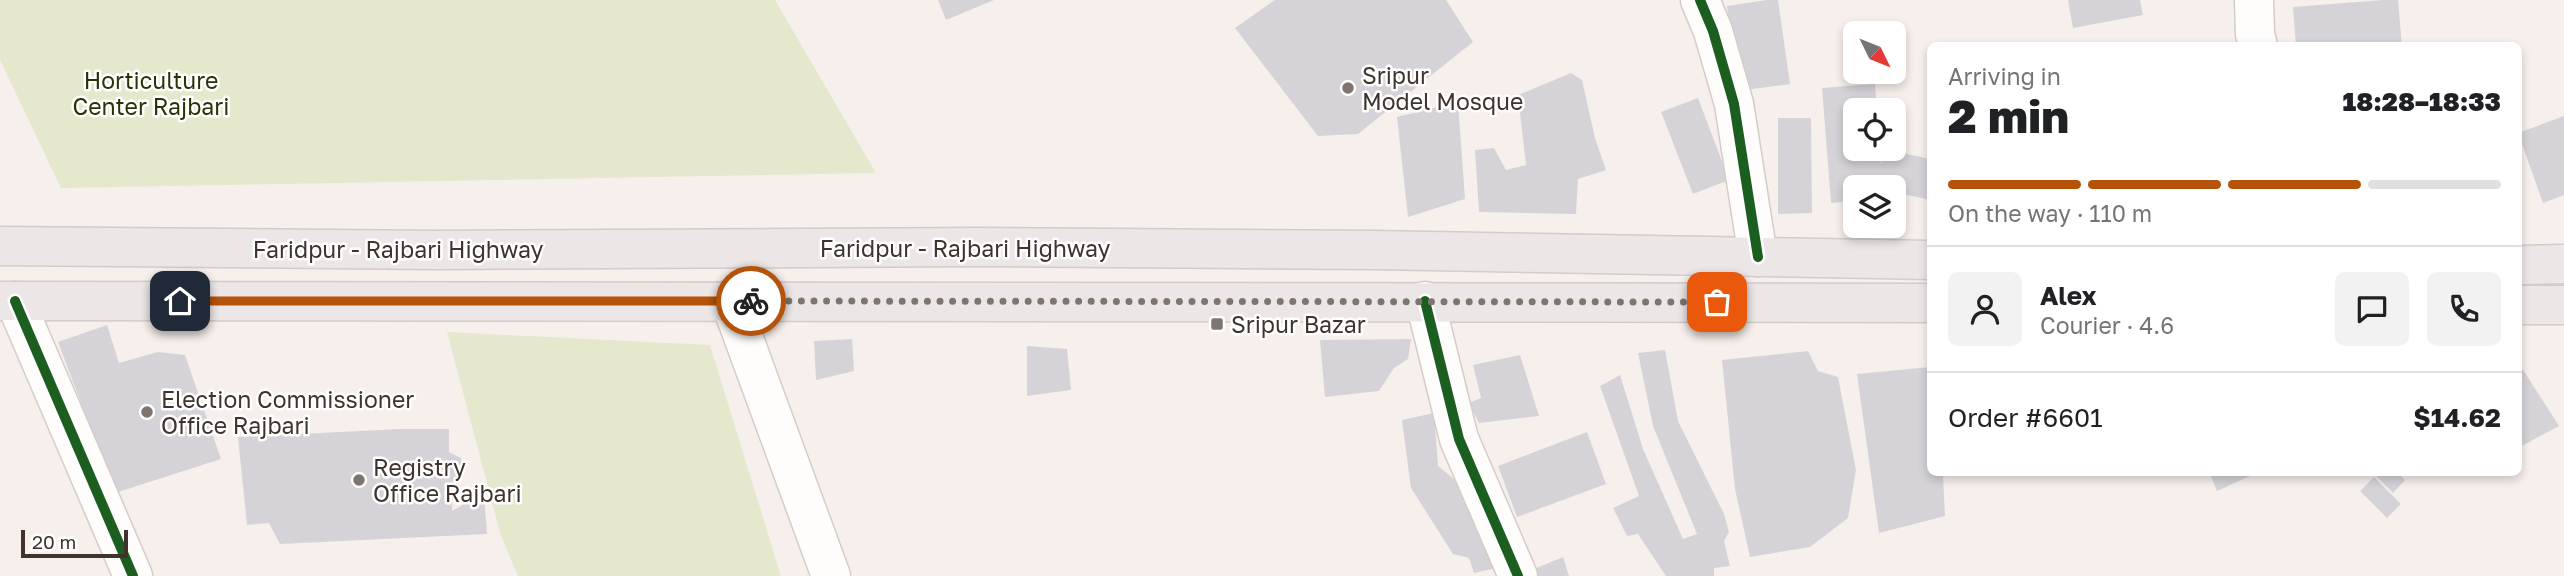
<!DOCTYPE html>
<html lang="en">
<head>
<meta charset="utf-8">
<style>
  body { margin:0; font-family:"Golos Text",sans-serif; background:#f2f2f2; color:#202124; height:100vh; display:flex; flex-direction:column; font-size:26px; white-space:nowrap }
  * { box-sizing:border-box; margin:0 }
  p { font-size:23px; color:#757577 }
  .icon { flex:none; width:38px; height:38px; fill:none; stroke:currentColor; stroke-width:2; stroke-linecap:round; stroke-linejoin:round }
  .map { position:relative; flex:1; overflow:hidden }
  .panel { position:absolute; left:1927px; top:42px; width:595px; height:434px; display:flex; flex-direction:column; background:#fff; border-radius:10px; box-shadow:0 4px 10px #0003 }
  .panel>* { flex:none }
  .needle { width:46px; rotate:133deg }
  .tools { position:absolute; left:1843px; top:21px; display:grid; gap:14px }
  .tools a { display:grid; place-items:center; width:63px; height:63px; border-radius:10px; background:#fff; box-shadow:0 4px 10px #0003; font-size:35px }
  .scale { position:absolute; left:21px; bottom:18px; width:107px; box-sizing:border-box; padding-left:7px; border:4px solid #3f332c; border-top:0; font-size:19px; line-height:24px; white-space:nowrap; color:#3f332c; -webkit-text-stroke:5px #fff; paint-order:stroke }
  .pin { position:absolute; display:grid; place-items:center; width:60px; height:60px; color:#fff; margin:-30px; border-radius:14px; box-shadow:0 4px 10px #0006 }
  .courier { position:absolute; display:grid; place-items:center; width:70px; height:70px; margin:-35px; border:5px solid #b45309; border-radius:50%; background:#fff; color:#222; box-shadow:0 2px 9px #0007 }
  .head em { font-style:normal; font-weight:800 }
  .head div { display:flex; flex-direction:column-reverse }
  .head { display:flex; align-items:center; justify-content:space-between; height:119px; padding:0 21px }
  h1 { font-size:46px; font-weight:800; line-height:52px }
  .bar { display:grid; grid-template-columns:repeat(4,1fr); gap:10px 7px; align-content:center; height:84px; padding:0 21px }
  .bar i { height:9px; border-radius:5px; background:#e0e0e0 }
  .bar .selected { background:#b45309 }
  .bar p { grid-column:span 4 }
  .line { display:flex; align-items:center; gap:18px; padding:0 21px; border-top:2px solid #e0e0e0 }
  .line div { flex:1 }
  .round { display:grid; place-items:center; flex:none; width:74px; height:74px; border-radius:10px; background:#f2f2f2 }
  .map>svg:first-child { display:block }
</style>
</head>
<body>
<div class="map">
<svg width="2564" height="576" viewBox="0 0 2564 576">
  <rect width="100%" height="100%" fill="#f7efec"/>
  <!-- green -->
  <path fill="#e5e8cc" d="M 0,0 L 775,0 L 876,173 L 61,188 L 0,60 Z
    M 447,332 L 710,345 L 781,576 L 518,576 L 501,536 Z"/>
  <!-- building -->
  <path fill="#d6d3d8" d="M 938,0 L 994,0 L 946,20 Z
    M 1275,0 L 1446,0 L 1473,42 L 1358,134 L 1318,136 L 1235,28 Z
    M 1767,0 L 1778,0 L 1790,84 L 1739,91 L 1727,6 Z
    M 2068,0 L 2140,0 L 2143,15 L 2073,28 Z
    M 2383,0 L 2398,0 L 2402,46 L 2296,46 L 2293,7 Z
    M 1571,73 L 1582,80 L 1595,138 L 1606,170 L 1578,179 L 1576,214 L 1479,212 L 1475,150 L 1494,148 L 1506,170 L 1526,165 L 1518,95 Z
    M 1875,84 L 1877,110 L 1855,110 L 1855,149 L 1880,149 L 1881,165 L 1885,149 L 1930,159 L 1930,200 L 1894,192 L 1894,187 L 1855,187 L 1855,201 L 1831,203 L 1822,88 Z
    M 1698,98 L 1729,180 L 1693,194 L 1661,112 Z
    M 1458,102 L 1465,199 L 1408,217 L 1397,117 Z
    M 2564,116 L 2564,195 L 2543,203 L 2518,133 Z
    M 1778,118 L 1811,118 L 1812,213 L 1778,214 Z
    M 107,325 L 119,363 L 158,352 L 185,355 L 221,459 L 115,493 L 58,342 Z
    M 852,339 L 854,371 L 816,380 L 814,341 Z
    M 1411,339 L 1408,359 L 1394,368 L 1379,391 L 1325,397 L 1320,340 Z
    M 1027,346 L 1067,349 L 1071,390 L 1027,396 Z
    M 1665,350 L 1678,421 L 1724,514 L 1729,532 L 1724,541 L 1730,566 L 1714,568 L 1714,576 L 1666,576 L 1638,534 L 1627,536 L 1613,508 L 1639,496 L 1600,386 L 1620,375 L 1643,449 L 1683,539 L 1697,534 L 1653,426 L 1638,353 Z
    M 1808,351 L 1818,371 L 1838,377 L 1856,470 L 1848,518 L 1810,547 L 1750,557 L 1735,489 L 1722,360 Z
    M 1520,355 L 1539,416 L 1479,423 L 1469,403 L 1481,398 L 1473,365 Z
    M 2518,362 L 2559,426 L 2518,448 Z
    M 1930,367 L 1930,472 L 1952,473 L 1943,476 L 1945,516 L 1879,533 L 1857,374 Z
    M 1434,413 L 1438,466 L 1460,484 L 1506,566 L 1474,573 L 1469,558 L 1453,554 L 1411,488 L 1402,420 Z
    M 400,429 L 449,429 L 449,452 L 461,458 L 462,475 L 453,482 L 452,511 L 484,493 L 487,534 L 280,544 L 269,523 L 247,525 L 238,437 Z
    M 1587,432 L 1606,484 L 1517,517 L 1498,466 Z
    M 2209,472 L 2259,472 L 2217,491 Z
    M 2377,472 L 2397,472 L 2405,480 L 2393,493 L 2375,475 Z
    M 2374,477 L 2401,504 L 2387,518 L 2360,491 Z
    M 1563,557 L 1569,576 L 1529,576 L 1527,572 Z"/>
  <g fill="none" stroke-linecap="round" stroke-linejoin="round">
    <!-- minor casing -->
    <g stroke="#d6ccc7" stroke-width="41">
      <path id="minor" d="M 1700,0 L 1713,31 L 1734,104 L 1758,257
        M 2254,0 L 2255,34 L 2258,46
        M 15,301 L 133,576
        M 730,301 L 831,576
        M 1425,301 L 1459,439 L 1518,576"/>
    </g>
    <!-- major casing -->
    <g stroke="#d2cdca" stroke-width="41">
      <path id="major" d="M 0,246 L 437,250 L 976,247 L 1374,250 L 1930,260
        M 2518,265 L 2564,264
        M 0,301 L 1930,303
        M 2518,305 L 2564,305"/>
    </g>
    <!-- minor -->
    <use href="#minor" stroke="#fefdfc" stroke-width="38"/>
    <!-- major -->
    <use href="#major" stroke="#ece6e7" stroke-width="38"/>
    <!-- cycleway casing -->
    <g stroke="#fff" stroke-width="15">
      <path id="cycleway" d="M 1700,0 L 1713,31 L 1734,104 L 1758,257
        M 15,301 L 133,576
        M 1425,301 L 1459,439 L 1518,576"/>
    </g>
    <!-- cycleway -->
    <use href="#cycleway" stroke="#1b5e20" stroke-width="10"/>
  </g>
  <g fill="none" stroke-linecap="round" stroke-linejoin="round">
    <!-- done -->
    <path stroke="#7f756f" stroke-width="7" stroke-dasharray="0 12.6" d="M 751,301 L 1717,302"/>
    <!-- route -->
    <path stroke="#b45309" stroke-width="9" d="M 180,301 L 751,301"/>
  </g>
  <!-- markers -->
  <g fill="#7f756f" stroke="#fff" stroke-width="2.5">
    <circle cx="1348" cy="88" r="7"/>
    <rect x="1210" y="317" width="14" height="14" rx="3.5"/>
    <circle cx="147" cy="412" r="7"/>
    <circle cx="359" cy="480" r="7"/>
  </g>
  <g text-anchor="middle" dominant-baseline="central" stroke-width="5" stroke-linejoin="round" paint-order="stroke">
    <!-- poi labels -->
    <g font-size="23" fill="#3f332c" stroke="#fff" text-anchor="start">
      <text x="1362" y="75">Sripur<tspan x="1362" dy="26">Model Mosque</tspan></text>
      <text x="1231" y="324">Sripur Bazar</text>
      <text x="161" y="399">Election Commissioner<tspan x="161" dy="26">Office Rajbari</tspan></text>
      <text x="373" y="467">Registry<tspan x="373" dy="26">Office Rajbari</tspan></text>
    </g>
    <!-- park labels -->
    <g font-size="23" fill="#2b3305" stroke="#fff">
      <text x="151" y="80">Horticulture<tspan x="151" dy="26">Center Rajbari</tspan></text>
    </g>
    <!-- street labels -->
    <g font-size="23" fill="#3f332c" stroke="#fff">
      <text x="965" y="248">Faridpur - Rajbari Highway</text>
      <text x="398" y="249">Faridpur - Rajbari Highway</text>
    </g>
  </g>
</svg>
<div class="tools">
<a><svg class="needle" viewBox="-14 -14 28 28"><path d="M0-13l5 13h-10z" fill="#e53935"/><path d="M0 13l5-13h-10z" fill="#757577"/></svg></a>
<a><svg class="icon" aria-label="locate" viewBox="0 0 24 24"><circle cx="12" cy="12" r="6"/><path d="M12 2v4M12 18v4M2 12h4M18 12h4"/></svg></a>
<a><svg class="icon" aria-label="layers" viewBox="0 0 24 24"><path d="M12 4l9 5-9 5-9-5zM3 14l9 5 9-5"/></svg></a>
</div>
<div class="scale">20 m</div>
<div class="pin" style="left:1717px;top:302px;background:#ea580c"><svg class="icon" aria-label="bag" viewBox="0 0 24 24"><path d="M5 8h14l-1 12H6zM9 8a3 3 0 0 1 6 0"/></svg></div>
<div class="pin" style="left:180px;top:301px;background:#1f2937"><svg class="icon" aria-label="home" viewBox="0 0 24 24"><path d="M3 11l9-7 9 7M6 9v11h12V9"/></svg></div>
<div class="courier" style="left:751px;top:301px"><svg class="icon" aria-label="bike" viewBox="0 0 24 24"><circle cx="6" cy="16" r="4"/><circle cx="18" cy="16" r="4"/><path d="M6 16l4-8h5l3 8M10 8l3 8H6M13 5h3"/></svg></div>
<section class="panel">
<div class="head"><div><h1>2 min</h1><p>Arriving in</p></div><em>18:28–18:33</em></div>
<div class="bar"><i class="selected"></i><i class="selected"></i><i class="selected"></i><i></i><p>On the way · 110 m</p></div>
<div class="line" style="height:126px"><a class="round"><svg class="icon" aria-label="person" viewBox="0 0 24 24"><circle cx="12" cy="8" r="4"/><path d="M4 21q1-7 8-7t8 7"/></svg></a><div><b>Alex</b><p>Courier · 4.6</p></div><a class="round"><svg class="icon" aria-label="chat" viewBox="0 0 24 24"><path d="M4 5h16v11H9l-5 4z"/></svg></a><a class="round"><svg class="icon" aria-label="phone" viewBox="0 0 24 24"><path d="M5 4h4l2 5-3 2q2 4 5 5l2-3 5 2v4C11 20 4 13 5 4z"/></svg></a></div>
<div class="line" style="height:91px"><div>Order #6601</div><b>$14.62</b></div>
</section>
</div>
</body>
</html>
